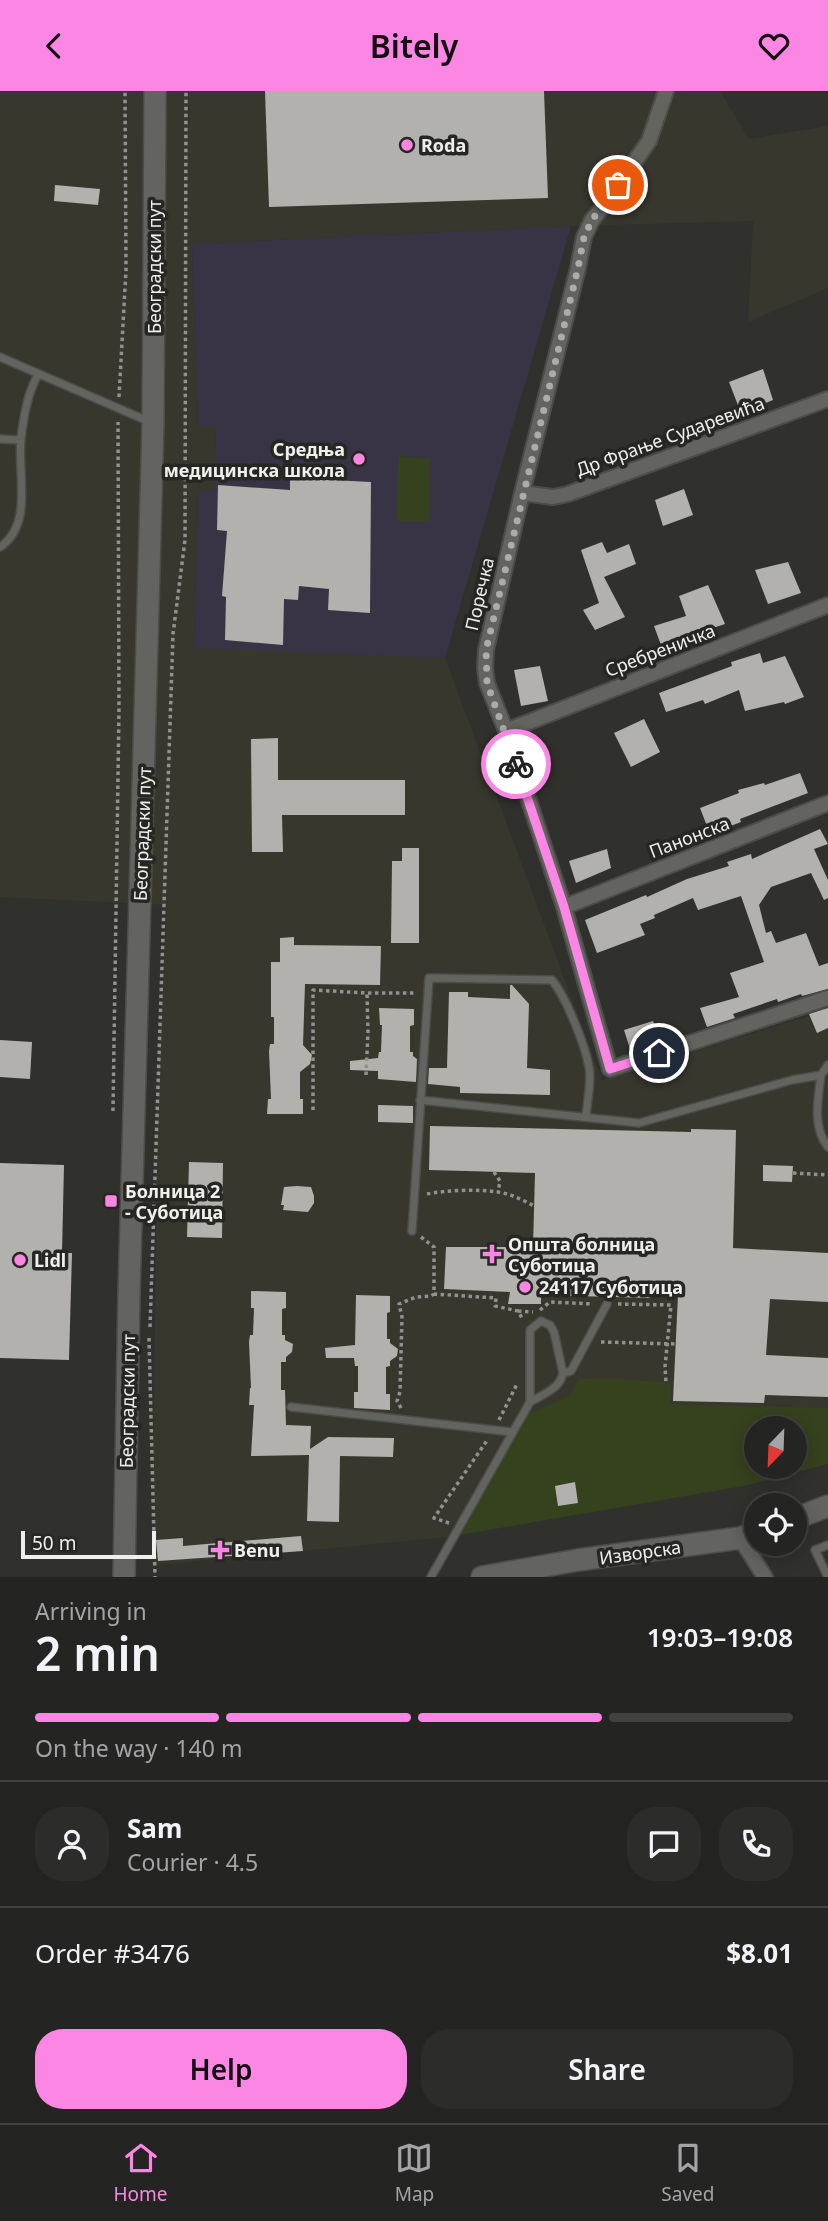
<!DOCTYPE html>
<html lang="en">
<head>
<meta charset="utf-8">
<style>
  body { margin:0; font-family:"Noto Sans",sans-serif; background:#2c2c2a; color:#f1f3f6; height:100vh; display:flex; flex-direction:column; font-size:26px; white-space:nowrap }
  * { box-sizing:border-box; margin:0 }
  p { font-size:23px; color:#a3a4a5 }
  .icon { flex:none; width:38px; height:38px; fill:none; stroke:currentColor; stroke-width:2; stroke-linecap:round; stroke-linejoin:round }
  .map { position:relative; height:1486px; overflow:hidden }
  .panel { display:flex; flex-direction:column; background:#242422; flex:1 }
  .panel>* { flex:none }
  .needle { width:46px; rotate:203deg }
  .tools { position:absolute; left:744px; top:1325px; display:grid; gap:14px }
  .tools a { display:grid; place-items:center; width:63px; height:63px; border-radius:50%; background:#242422; box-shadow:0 4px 18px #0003,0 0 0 2px #414140; font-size:35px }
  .scale { position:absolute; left:21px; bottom:18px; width:135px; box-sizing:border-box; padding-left:7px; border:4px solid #efefed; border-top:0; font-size:19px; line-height:24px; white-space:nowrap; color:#efefed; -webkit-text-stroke:5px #262623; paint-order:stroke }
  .pin { position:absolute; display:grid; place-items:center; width:60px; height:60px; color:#fff; margin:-30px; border:4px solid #fff; border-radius:50%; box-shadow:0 2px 7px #0007 }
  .courier { position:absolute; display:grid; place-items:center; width:70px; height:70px; margin:-35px; border:5px solid #fc86e3; border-radius:50%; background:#fff; color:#222; box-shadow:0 2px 9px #0007 }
  .summary em { font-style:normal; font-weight:600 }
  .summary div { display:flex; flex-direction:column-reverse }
  .summary { display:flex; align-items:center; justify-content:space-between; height:119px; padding:0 35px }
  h1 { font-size:46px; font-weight:600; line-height:52px }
  .bar { display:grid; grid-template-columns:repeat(4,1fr); gap:10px 7px; align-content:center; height:84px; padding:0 35px }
  .bar i { height:9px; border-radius:5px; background:#414140 }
  .bar .active { background:#fc86e3 }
  .bar p { grid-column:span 4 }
  .line { display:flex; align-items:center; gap:18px; padding:0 35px; border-top:2px solid #414140 }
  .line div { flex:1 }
  .round { display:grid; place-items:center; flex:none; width:74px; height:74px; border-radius:28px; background:#2c2c2a }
  .button { display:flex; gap:14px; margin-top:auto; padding:14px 35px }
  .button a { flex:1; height:80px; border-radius:28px; background:#fc86e3; color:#111; font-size:28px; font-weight:600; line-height:80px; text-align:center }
  .button a+a { background:#2c2c2a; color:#f1f3f6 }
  header { display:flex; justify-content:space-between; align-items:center; height:91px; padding:0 35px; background:#fc86e3; color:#111; font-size:32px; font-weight:600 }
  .menu { display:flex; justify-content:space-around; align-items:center; height:98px; border-top:2px solid #414140; background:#242422; font-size:19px; color:#a3a4a5 }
  .menu a { display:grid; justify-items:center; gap:4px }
  .menu .active { color:#fc86e3 }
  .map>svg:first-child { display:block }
</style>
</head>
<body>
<header><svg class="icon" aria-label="back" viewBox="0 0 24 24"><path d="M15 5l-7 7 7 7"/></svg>Bitely<svg class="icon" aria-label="heart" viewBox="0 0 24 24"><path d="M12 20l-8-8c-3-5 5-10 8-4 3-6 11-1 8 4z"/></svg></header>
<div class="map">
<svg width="828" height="1486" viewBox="0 0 828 1486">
  <rect width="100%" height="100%" fill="#30302d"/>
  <!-- built -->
  <path fill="#38372e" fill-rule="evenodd" d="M 0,0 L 720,0 L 749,48 L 828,35 L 828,197 L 748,231 L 753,130 L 571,135 L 192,153 L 198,334 L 216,335 L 214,400 L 198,400 L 194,556 L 445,567 L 602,989 L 828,919 L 828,1373 L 743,1395 L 448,1446 L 155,1474 L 153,1395 L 158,979 L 167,814 L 0,806 ZM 756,1337 L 794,1337 L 794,1376 L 756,1376 Z"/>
  <!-- education -->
  <path fill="#383445" d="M 571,135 L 445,567 L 194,557 L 198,400 L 214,400 L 216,336 L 198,335 L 192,153 Z"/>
  <!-- green -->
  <path fill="#36411e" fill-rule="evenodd" d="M 398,365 L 430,368 L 429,431 L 397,430 Z
    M 612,1287 L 671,1292 L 670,1313 L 828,1317 L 828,1373 L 743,1395 L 448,1446 L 520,1320 L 529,1323 L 570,1305 L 579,1288 ZM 756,1337 L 794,1337 L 794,1376 L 756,1376 Z"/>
  <!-- building -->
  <path fill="#b2b1ad" d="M 265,0 L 544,0 L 548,107 L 269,116 Z
    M 55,94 L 100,98 L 98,114 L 54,110 Z
    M 763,278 L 773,309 L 741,322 L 729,291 Z
    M 290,387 L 371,391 L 370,522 L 328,519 L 329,498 L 299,495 L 298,509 L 284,508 L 283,554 L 225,549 L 226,506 L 222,505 L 227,440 L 217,439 L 218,394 L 290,399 Z
    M 684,398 L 693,424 L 663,435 L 655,409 Z
    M 602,451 L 607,462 L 629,453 L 636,473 L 604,486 L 625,526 L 595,539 L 583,519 L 599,512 L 581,459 Z
    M 788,471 L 801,502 L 768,513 L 755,479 Z
    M 708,494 L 725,533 L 661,554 L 654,535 L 686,525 L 679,505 Z
    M 760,562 L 763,572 L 785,565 L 804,606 L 785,613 L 784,611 L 745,620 L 739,599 L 705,613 L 703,609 L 666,621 L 659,602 L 732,575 L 731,571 Z
    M 540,575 L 548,610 L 521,615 L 514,579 Z
    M 644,628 L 660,661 L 631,676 L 614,642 Z
    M 278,647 L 278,689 L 405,689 L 405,724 L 282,724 L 283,761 L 252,761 L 251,648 Z
    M 800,682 L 808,702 L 740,728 L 741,731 L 710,743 L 700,717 L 739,702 L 738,699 L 764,692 L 765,694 Z
    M 820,738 L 828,753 L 814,758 L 828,789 L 828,807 L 824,809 L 811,782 L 771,796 L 759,814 L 766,842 L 771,840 L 776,852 L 806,842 L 819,875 L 828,872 L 828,898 L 802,905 L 801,903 L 778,911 L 777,908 L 733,923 L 735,927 L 707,936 L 700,917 L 739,906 L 730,882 L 764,871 L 741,805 L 698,819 L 693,807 L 654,824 L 655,827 L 640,833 L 645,844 L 597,862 L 585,829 L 646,804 L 647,806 L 687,788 L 729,775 L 727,771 L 751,763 L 752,768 Z
    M 402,757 L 419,757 L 419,852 L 391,852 L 392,770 L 402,770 Z
    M 607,758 L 611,777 L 576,792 L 569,770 Z
    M 294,846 L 294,854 L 381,855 L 380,894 L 305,893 L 303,954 L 312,964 L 310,973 L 300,981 L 300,1008 L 303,1008 L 303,1023 L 267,1023 L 268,1008 L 271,1008 L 269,960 L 270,953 L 274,953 L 274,926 L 271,926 L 271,871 L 280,871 L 280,847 Z
    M 510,894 L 512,894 L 529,913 L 527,977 L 550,979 L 550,1004 L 460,1002 L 460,996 L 428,993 L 429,977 L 447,977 L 449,901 L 468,901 L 468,906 L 510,908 Z
    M 379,917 L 414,918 L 414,934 L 410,935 L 410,961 L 413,961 L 413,965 L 417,968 L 416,991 L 378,988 L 378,980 L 350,979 L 350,970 L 378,967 L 379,961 L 381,961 L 382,934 L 380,934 Z
    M 828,917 L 828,937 L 817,942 L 809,923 Z
    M 653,930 L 660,952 L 631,961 L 624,939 Z
    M 0,949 L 32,951 L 30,988 L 0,986 Z
    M 378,1014 L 413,1015 L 413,1032 L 378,1031 Z
    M 430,1035 L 691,1041 L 691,1038 L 736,1039 L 733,1157 L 828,1162 L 828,1211 L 770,1208 L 766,1264 L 828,1267 L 828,1306 L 765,1304 L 764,1312 L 673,1310 L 678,1204 L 651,1204 L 650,1207 L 541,1204 L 541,1213 L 508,1213 L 510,1201 L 444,1198 L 446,1156 L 533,1156 L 535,1082 L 429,1079 Z
    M 189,1071 L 223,1072 L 222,1147 L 187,1146 Z
    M 0,1072 L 64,1074 L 62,1162 L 72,1162 L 69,1269 L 0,1267 Z
    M 763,1074 L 793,1075 L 792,1091 L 763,1090 Z
    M 297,1095 L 311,1096 L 314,1105 L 314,1112 L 308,1121 L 283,1119 L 284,1114 L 281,1114 L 284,1096 Z
    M 251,1200 L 286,1201 L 286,1217 L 282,1218 L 282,1244 L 285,1244 L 285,1249 L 293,1253 L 292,1261 L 286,1266 L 286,1271 L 281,1271 L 281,1299 L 285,1299 L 286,1334 L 311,1335 L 310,1358 L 328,1346 L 394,1347 L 393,1366 L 340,1365 L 339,1431 L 307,1430 L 309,1364 L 251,1365 L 254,1314 L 249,1314 L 250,1297 L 251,1297 L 249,1251 L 250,1244 L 253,1244 L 254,1217 L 251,1217 Z
    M 356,1204 L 390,1205 L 390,1221 L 387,1222 L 387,1248 L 390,1248 L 390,1252 L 398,1258 L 397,1265 L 390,1270 L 390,1275 L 386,1276 L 386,1303 L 390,1303 L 390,1319 L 354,1317 L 354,1301 L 358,1301 L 358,1275 L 355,1275 L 354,1267 L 326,1267 L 325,1257 L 355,1254 Z
    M 575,1391 L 578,1412 L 558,1415 L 555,1395 Z
    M 301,1445 L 303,1460 L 158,1470 L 156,1449 L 183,1447 L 183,1455 Z"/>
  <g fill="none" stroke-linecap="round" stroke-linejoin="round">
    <!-- lane casing -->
    <g stroke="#4c4c49" stroke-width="10">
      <path id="lane" d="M 0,266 L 150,331
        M 0,348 L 21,349
        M 0,456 C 34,434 17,381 21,347 C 24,325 27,303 38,284
        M 821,984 L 828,974
        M 420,1009 L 639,1032 L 792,989 L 821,984 C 818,1007 812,1037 828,1056
        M 412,1140 L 429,887 L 552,889 C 566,906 585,954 589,976 C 592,990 587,1010 586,1026
        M 530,1311 L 530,1239 L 541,1230 L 550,1234 L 554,1241 L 563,1282
        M 291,1316 L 512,1341
        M 828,1454 L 815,1459 L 828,1486
        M 431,1486 L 530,1311 C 543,1303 560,1298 563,1282 L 571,1280 L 607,1213"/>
    </g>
    <!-- street casing -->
    <g stroke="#4c4c49" stroke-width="18">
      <path id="street" d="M 666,0 L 649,50 L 603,116 L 592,129 L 584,146 L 578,177 L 522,402 L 486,559 L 485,577 L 487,592 L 506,640 L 564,816 L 610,978 L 828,907
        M 522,402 L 553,406 L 568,403 L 828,308
        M 506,640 L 828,514
        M 564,816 L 828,712
        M 740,1447 L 765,1486"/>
    </g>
    <!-- secondary casing -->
    <g stroke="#4c4c49" stroke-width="24">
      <path id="secondary" d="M 794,1428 L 828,1415
        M 124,1486 L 129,1203 L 153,333 L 155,0
        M 482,1486 L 578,1469 L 740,1447 L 756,1441"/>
    </g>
    <!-- path -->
    <path stroke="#91918f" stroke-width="3.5" stroke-dasharray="3.5 3.5" stroke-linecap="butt" d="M 119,306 L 126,179 L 125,0
      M 366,984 L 368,941 L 367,902
      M 313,1019 L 313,899 L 367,902 L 415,902
      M 113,1020 L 119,619 L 118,331
      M 494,1081 L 500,1090 L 498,1101
      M 793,1082 L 828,1084
      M 427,1103 C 447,1099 478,1098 498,1101 C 511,1103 523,1109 534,1115
      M 421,1146 L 434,1156 L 434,1203 L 496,1207 L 495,1215 L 518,1220 L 523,1229
      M 618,1213 L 671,1214 L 665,1276 L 666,1292
      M 540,1219 L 550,1211 L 593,1213
      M 518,1220 L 533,1221
      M 150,1236 L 173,543 L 185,449 L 186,0
      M 149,1247 L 155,1486
      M 601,1251 L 676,1253
      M 401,1317 L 397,1310 L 400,1301 L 402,1226 L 399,1213 L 416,1206 L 431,1205 L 434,1203
      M 499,1329 L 517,1293
      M 449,1432 L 434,1427 L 488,1348"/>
    <!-- lane -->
    <use href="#lane" stroke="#63635f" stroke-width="7"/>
    <!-- street -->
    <use href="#street" stroke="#63635f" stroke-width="14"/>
    <!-- secondary -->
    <use href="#secondary" stroke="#63635f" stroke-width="21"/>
  </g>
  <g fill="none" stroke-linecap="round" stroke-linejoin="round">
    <!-- done -->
    <path stroke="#acacaa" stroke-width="7" stroke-dasharray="0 12.6" d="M 516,673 L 487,592 L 486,559 L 578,177 L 584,146 L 592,129 L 618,94"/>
    <!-- route -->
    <path stroke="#fc86e3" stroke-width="9" d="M 516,673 L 564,816 L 610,978 L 659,962"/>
  </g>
  <!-- markers -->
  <g fill="#fc86e3" stroke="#262623" stroke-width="2.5">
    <circle cx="407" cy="54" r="7"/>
    <circle cx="359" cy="368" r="7"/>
    <rect x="104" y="1103" width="14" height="14" rx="3.5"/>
    <path d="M488.5 1152.5h7v7h7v7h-7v7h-7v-7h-7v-7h7z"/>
    <circle cx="20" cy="1169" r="7"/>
    <circle cx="525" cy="1196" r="7"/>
    <path d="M216.5 1448.5h7v7h7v7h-7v7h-7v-7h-7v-7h7z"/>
  </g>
  <g text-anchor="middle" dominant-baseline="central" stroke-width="7" stroke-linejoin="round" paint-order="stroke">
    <!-- poi labels -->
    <g font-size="18" font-weight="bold" fill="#efefed" stroke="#262623" text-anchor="start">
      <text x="421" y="54">Roda</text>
      <text x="345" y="358" text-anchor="end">Средња<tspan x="345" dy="21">медицинска школа</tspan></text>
      <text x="125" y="1100">Болница 2<tspan x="125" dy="21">- Суботица</tspan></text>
      <text x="508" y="1153">Општа болница<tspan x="508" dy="21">Суботица</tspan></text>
      <text x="34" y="1169">Lidl</text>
      <text x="539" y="1196">24117 Суботица</text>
      <text x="234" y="1459">Benu</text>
    </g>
    <!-- street labels -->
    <g font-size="18" fill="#efefed" stroke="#262623">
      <text transform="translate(154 176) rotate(-90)">Београдски пут</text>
      <text transform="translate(670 345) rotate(-20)">Др Фрање Сударевића</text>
      <text transform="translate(479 503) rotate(-77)">Поречка</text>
      <text transform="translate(660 559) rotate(-21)">Сребреничка</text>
      <text transform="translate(142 743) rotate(-88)">Београдски пут</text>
      <text transform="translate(689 746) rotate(-21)">Панонска</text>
      <text transform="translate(127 1310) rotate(-89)">Београдски пут</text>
      <text transform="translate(640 1461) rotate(-8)">Изворска</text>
    </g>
  </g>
</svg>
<div class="tools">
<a><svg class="needle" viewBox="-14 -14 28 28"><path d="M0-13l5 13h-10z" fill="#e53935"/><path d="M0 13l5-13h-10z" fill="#a3a4a5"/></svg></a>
<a><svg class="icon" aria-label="locate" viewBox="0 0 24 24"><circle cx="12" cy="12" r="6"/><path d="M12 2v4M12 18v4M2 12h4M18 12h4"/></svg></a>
</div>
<div class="scale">50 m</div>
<div class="pin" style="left:618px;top:94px;background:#ea580c"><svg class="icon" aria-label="bag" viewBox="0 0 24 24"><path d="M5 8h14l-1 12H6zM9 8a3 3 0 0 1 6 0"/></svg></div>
<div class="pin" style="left:659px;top:962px;background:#1f2937"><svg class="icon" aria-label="home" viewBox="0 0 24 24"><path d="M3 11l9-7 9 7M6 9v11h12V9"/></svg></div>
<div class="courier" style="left:516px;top:673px"><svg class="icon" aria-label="bike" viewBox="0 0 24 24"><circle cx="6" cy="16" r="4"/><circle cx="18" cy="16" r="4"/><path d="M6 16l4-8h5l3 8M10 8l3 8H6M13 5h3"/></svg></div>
</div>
<section class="panel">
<div class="summary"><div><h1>2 min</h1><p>Arriving in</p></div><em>19:03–19:08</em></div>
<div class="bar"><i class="active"></i><i class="active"></i><i class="active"></i><i></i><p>On the way · 140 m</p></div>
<div class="line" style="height:126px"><a class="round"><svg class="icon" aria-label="person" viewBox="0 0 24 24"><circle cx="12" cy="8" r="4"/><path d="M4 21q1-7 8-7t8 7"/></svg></a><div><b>Sam</b><p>Courier · 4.5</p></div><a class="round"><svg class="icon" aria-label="chat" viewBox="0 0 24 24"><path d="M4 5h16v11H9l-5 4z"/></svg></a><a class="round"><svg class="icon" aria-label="phone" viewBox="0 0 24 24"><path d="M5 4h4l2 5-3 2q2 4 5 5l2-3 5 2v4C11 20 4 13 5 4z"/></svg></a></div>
<div class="line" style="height:91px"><div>Order #3476</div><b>$8.01</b></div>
<div class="button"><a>Help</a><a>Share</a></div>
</section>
<nav class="menu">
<a class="active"><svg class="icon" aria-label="home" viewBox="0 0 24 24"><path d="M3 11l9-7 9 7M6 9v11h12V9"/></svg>Home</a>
<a><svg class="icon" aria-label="map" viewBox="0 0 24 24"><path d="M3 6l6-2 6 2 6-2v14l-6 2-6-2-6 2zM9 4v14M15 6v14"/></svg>Map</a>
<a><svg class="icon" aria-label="saved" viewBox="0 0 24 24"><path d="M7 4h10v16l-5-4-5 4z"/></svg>Saved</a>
</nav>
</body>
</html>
